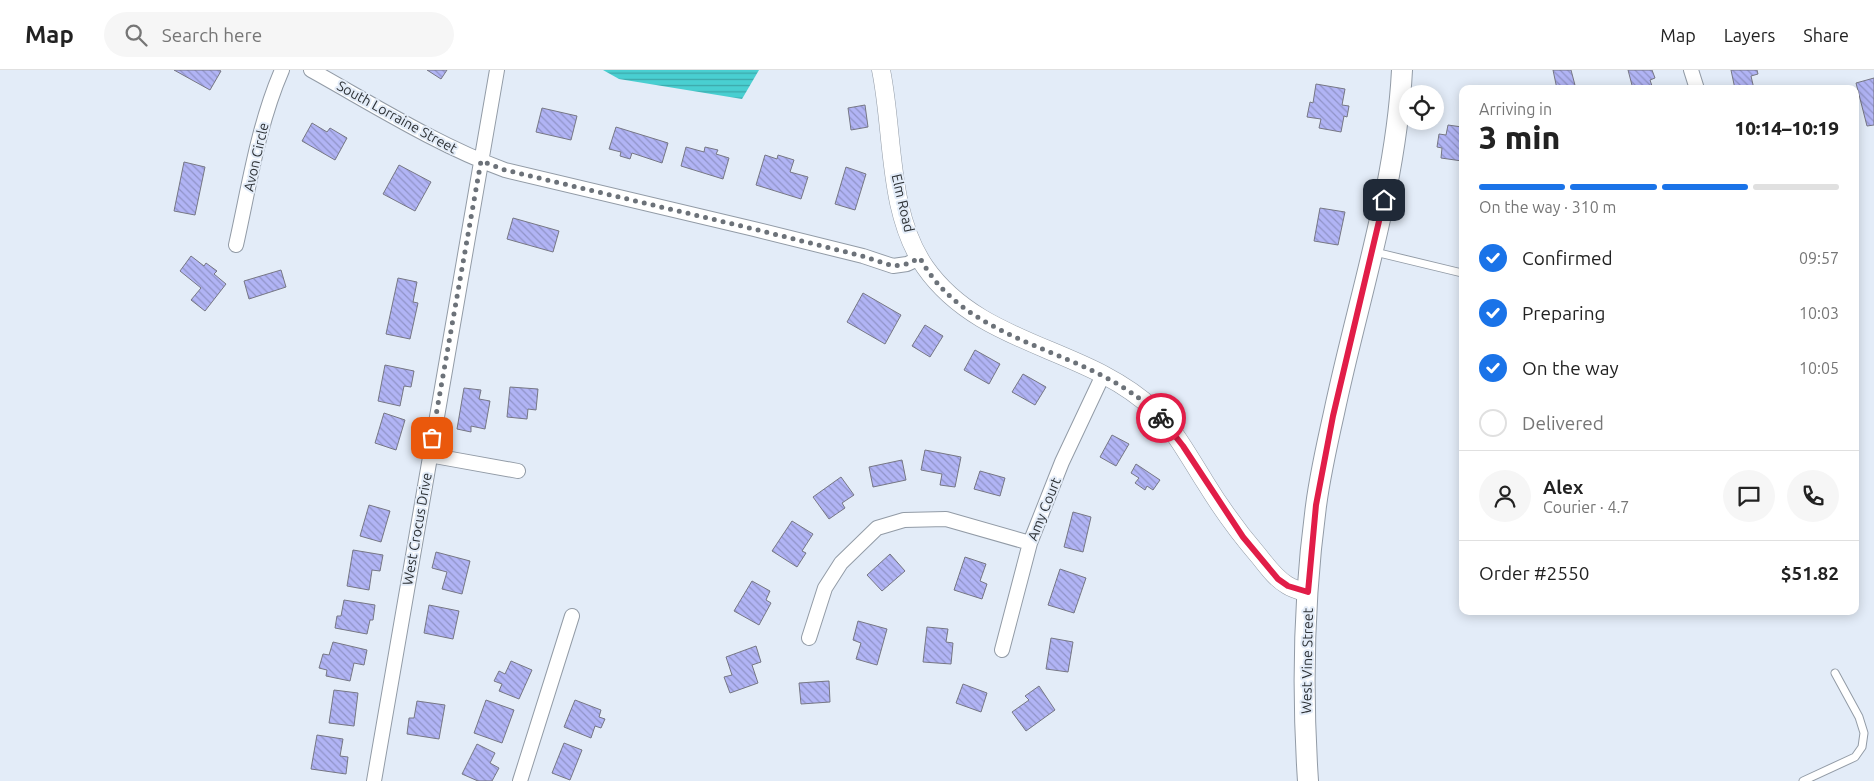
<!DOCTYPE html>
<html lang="en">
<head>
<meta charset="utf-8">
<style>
  body { margin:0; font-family:Ubuntu,sans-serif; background:#f6f6f6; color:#222; height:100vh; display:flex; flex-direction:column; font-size:19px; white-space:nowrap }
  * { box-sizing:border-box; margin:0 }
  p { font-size:16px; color:#767676 }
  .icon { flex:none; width:28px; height:28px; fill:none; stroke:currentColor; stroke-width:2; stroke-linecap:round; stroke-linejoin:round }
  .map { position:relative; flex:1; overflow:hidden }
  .details { position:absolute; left:1459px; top:15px; width:400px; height:530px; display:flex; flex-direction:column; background:#fff; border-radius:10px; box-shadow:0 2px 12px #0003 }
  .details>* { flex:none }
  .controls { position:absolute; left:1399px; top:15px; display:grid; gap:10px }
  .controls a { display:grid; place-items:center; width:45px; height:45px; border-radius:50%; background:#fff; box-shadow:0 2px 12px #0003; font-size:25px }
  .pin { position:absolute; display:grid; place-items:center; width:42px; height:42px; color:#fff; margin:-21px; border-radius:10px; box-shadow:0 2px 8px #0006 }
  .courier { position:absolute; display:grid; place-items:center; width:50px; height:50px; margin:-25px; border:4px solid #e11d48; border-radius:50%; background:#fff; color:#222; box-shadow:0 1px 6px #0007 }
  .overview em { font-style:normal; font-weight:800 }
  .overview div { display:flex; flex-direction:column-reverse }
  .overview { display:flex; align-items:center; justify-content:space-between; height:85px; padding:0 20px }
  h1 { font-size:32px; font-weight:800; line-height:38px }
  .bar { display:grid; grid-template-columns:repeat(4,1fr); gap:8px 5px; align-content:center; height:60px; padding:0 20px }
  .bar i { height:6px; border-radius:4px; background:#e0e0e0 }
  .bar .current { background:#1a73e8 }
  .bar p { grid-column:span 4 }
  .line { display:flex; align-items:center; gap:12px; padding:0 20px; border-top:1px solid #e0e0e0 }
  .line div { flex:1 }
  .round { display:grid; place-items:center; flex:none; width:52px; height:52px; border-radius:26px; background:#f6f6f6 }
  ol { padding:0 20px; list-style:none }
  li { display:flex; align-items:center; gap:15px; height:55px }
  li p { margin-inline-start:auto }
  li .icon { padding:5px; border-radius:50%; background:#1a73e8; color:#fff; stroke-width:4 }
  li:last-child { color:#767676 }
  li i { width:28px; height:28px; border:2px solid #e0e0e0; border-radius:50% }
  header { display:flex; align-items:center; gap:30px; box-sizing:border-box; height:70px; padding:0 25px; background:#fff; border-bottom:1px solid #e0e0e0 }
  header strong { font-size:24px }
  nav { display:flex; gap:28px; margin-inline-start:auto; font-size:18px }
  .search { width:350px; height:45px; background:#f6f6f6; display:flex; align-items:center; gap:12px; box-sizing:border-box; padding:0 18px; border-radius:28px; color:#767676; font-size:19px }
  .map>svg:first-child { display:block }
</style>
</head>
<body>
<header>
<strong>Map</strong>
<div class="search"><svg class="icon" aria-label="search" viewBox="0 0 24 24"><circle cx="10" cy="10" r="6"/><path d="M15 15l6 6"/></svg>Search here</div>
<nav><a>Map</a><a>Layers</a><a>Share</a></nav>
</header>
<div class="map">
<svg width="1874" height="711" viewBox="0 0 1874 711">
  <defs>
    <pattern id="water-rules" width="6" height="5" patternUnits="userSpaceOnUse" patternTransform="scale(1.25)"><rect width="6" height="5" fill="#49cfd1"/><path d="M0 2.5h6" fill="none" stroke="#3da8aa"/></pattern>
    <pattern id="building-back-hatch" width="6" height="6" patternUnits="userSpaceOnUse" patternTransform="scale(1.25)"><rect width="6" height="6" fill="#b1b4f5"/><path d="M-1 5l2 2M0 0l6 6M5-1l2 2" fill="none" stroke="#9093c7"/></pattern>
  </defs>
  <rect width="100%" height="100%" fill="#e3ecf8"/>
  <!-- water -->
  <path fill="url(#water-rules)" d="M 603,0 L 759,0 L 742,29 L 619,9 Z"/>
  <!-- building -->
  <path fill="url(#building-back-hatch)" stroke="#767784" d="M 174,0 L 219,0 L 221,1 L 210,20 Z
    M 427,0 L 447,0 L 441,9 Z
    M 1553,0 L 1571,0 L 1576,19 L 1557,19 Z
    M 1628,0 L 1652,0 L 1655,8 L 1650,10 L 1653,19 L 1633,19 Z
    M 1731,0 L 1757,0 L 1758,4 L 1751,6 L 1754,19 L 1735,19 Z
    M 1874,8 L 1874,55 L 1867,56 L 1856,13 Z
    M 1316,14 L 1345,19 L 1342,35 L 1349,36 L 1347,47 L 1344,46 L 1341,62 L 1319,58 L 1321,49 L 1307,47 L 1310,32 L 1313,33 Z
    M 865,35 L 868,57 L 851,60 L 848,38 Z
    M 542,38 L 577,46 L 571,70 L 536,62 Z
    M 312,53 L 327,62 L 330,58 L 347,68 L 335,90 L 302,71 Z
    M 1448,55 L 1462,57 L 1462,91 L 1441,88 L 1442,78 L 1437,77 L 1439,64 L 1446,65 Z
    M 616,57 L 668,73 L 662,93 L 632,83 L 630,89 L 620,86 L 621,82 L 609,79 Z
    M 686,77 L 704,82 L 705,77 L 718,80 L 716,84 L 729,88 L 723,109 L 681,96 Z
    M 765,85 L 777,89 L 778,85 L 794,90 L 790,102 L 808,107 L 801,129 L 756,115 Z
    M 184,92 L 205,97 L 195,145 L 174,141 Z
    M 399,95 L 431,112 L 415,141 L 383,124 Z
    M 846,97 L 866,104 L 855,140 L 835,134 Z
    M 1320,138 L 1345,142 L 1338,175 L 1314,171 Z
    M 513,148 L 559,161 L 553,182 L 507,169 Z
    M 191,186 L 204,196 L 206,193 L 217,201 L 214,204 L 226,214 L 205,241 L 191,230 L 201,218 L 180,201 Z
    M 281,200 L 286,217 L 249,229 L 244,211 Z
    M 398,208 L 417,212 L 413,232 L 418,233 L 410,269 L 386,264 Z
    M 863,223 L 901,245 L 885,274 L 847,252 Z
    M 925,255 L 943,266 L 930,287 L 912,276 Z
    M 975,280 L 1000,294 L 989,314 L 964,300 Z
    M 385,295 L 414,301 L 411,317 L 404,316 L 400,336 L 378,331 Z
    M 1023,304 L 1046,317 L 1035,335 L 1012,322 Z
    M 510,317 L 538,319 L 536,340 L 528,339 L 527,349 L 507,347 Z
    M 464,318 L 481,320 L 479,329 L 490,331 L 485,359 L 471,356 L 471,362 L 457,359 Z
    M 384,343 L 405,350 L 396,380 L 375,373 Z
    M 1112,365 L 1129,374 L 1116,396 L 1100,387 Z
    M 925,380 L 961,387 L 955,417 L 940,415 L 942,404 L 921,400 Z
    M 902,390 L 906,410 L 873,417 L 869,397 Z
    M 1136,394 L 1160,410 L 1153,420 L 1147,416 L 1145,420 L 1135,413 L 1139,408 L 1131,403 Z
    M 980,401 L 1005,408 L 1000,426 L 974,419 Z
    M 841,407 L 854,425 L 842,433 L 845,438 L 829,449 L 813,427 Z
    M 369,435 L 390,441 L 381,472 L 360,466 Z
    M 1073,442 L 1091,447 L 1083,482 L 1064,477 Z
    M 792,451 L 813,464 L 802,481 L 806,483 L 797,497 L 772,481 Z
    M 353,480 L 383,485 L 380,501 L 372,500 L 369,520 L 347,516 Z
    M 436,482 L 470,491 L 462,524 L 442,519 L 447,502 L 432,498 Z
    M 890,484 L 905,501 L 882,521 L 867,505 Z
    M 965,487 L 986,494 L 980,511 L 987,514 L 982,529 L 954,520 Z
    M 1060,499 L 1086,508 L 1074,543 L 1048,535 Z
    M 752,511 L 770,521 L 766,530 L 771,533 L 759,555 L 734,541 Z
    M 344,530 L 375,535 L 373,550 L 370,550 L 367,564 L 335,558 L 337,546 L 341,546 Z
    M 429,535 L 459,541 L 453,569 L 424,563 Z
    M 858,551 L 887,559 L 877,595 L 856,589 L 861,573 L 853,570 Z
    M 927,557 L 948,559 L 946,572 L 953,573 L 951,594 L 923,592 Z
    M 1051,568 L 1073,572 L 1068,602 L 1046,599 Z
    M 333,572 L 367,580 L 364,595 L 354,593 L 350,611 L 326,606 L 327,600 L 319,598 L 323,584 L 329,585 Z
    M 756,576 L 761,592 L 752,595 L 758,613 L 730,623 L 724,607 L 732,605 L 726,587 Z
    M 511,591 L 532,600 L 519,629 L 499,621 L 502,614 L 494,611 L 499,601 L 505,604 Z
    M 829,611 L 830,632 L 801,634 L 799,613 Z
    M 963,614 L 987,623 L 981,642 L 956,633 Z
    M 1039,616 L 1055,640 L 1026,661 L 1012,642 L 1029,630 L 1025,626 Z
    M 334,620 L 358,623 L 354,656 L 329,653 Z
    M 486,630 L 514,640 L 502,673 L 474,663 Z
    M 575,630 L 601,640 L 599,647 L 605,649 L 601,658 L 595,656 L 591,668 L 564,657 Z
    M 417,631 L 445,635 L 439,669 L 407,664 L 409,648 L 414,648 Z
    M 317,665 L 343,669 L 340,686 L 348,687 L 346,704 L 311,699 Z
    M 564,673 L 582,680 L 570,710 L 552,703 Z
    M 477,674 L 495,683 L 490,693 L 499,698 L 492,711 L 478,711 L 462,704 Z"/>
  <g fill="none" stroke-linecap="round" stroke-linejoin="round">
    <!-- service casing -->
    <g stroke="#929ba6" stroke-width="9">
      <path id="service" d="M 1375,182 L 1462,203
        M 1803,711 L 1855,687 L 1862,677 L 1864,663 L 1859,647 L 1835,603"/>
    </g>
    <!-- minor casing -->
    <g stroke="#929ba6" stroke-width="16">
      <path id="minor" d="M 311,0 C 374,35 437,75 505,100 L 754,159 L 863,186 L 893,196 L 907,194 L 920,188
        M 1691,0 L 1697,19
        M 236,175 C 249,117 258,55 282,0
        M 429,385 L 518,401
        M 809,568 L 825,518 L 841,493 L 877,458 L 904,450 L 946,449 L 1030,473
        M 1002,580 L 1030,473 L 1062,392 L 1103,305
        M 374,711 L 497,0
        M 520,711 L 572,546"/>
    </g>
    <!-- tertiary casing -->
    <g stroke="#929ba6" stroke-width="19">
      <path id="tertiary" d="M 881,0 C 894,63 887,142 925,197 C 981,277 1086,276 1153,339 C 1175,360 1189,387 1205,412 C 1221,438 1239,463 1258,485 C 1267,496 1275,508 1287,515 C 1293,519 1301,521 1308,523"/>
    </g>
    <!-- secondary casing -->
    <g stroke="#929ba6" stroke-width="22">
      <path id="secondary" d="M 1308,711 C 1302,621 1304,525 1316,436 C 1320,405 1327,374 1334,343 C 1358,229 1396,117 1402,0"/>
    </g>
    <!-- service -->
    <use href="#service" stroke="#fff" stroke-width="7"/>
    <!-- minor -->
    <use href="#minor" stroke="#fff" stroke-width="14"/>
    <!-- tertiary -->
    <use href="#tertiary" stroke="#fff" stroke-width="18"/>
    <!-- secondary -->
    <use href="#secondary" stroke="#fff" stroke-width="20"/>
  </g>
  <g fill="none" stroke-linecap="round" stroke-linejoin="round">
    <!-- done -->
    <path stroke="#6c7279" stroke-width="5" stroke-dasharray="0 9" d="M 432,368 L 481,91 L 505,100 L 754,159 L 862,186 L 893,196 L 907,194 L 920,188 C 970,280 1094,276 1161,348"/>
    <!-- route -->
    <path stroke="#e11d48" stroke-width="6" d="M 1161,348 L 1183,376 L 1243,467 L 1278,509 L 1288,516 L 1308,522 L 1316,435 L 1333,346 L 1384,130"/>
  </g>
  <g text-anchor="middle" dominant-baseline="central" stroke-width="4" stroke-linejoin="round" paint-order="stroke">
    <!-- street labels -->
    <g font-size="14" fill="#2c3034" stroke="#e3ecf8">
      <text transform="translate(397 47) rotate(29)">South Lorraine Street</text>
      <text transform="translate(256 87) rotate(-77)">Avon Circle</text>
      <text transform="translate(903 133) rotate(77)">Elm Road</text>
      <text transform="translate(1044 439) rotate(-68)">Amy Court</text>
      <text transform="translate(417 459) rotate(-80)">West Crocus Drive</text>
      <text transform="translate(1307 591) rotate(-89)">West Vine Street</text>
    </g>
  </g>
</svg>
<div class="controls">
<a><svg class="icon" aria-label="locate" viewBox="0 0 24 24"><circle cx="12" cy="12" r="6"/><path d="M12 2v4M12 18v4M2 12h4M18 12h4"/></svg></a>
</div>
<div class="pin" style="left:432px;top:368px;background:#ea580c"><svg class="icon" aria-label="bag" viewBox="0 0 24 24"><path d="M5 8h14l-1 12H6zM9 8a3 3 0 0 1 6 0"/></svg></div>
<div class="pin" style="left:1384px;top:130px;background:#1f2937"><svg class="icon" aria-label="home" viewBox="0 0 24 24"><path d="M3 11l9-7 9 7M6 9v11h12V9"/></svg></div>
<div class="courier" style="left:1161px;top:348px"><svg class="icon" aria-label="bike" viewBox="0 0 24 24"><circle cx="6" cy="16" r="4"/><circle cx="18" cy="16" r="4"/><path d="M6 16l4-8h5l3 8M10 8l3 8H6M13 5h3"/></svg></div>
<section class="details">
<div class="overview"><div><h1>3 min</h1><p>Arriving in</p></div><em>10:14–10:19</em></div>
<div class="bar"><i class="current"></i><i class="current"></i><i class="current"></i><i></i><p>On the way · 310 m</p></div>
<ol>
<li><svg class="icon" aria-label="check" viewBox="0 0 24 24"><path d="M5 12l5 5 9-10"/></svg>Confirmed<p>09:57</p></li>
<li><svg class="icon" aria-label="check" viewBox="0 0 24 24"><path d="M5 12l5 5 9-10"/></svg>Preparing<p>10:03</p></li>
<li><svg class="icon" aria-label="check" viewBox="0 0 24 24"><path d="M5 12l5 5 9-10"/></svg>On the way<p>10:05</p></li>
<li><i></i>Delivered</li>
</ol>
<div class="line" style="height:90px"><a class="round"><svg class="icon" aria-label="person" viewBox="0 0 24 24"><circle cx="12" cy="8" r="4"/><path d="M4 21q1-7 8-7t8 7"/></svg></a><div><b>Alex</b><p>Courier · 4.7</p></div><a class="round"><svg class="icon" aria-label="chat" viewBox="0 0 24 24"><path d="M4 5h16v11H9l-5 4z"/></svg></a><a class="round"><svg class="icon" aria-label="phone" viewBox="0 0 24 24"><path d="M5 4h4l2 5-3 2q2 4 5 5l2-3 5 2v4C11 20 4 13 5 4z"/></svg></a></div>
<div class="line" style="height:65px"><div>Order #2550</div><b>$51.82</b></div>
</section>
</div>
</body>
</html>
